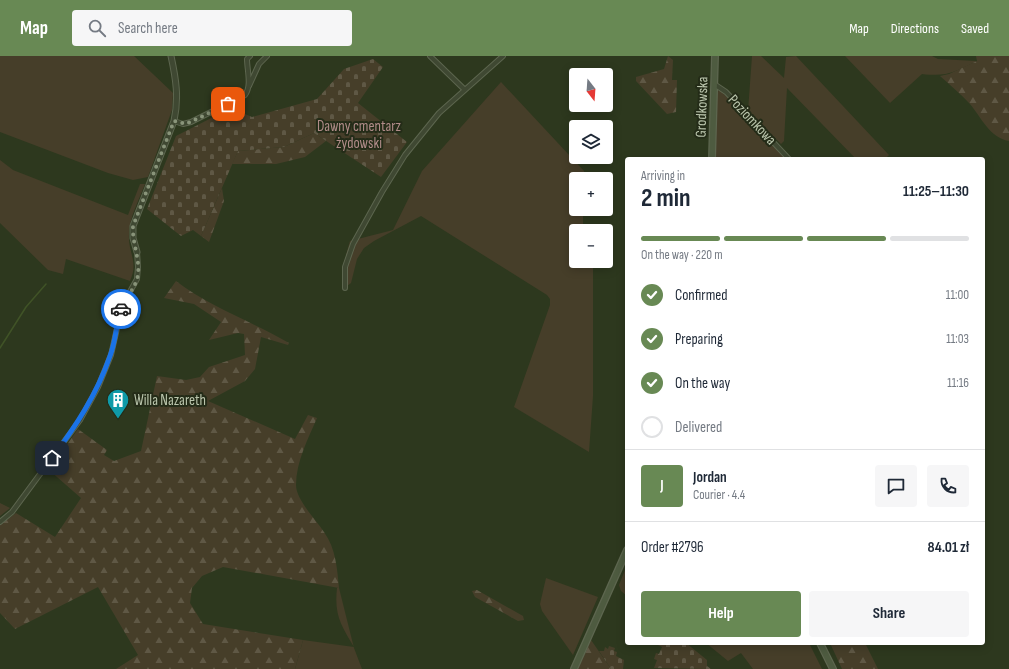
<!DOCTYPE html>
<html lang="en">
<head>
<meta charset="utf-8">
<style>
  body { margin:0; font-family:"Sofia Sans Condensed",sans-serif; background:#f6f6f7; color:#1f2937; height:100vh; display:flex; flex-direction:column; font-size:15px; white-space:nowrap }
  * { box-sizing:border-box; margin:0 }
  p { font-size:13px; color:#747a83 }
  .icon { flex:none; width:22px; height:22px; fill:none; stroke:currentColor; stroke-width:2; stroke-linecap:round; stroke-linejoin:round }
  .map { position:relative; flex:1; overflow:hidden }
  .details { position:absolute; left:625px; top:101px; width:360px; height:488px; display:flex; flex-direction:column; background:#fff; border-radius:4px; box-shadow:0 2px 10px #0003 }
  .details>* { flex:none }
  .needle { width:26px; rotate:163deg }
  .buttons { position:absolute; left:569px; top:12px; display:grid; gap:8px }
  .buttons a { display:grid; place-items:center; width:44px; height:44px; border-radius:4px; background:#fff; box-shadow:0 2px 10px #0003; font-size:20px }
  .pin { position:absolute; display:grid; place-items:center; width:34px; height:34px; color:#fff; margin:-17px; border-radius:8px; box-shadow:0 2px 6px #0006 }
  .courier { position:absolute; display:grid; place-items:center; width:40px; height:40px; margin:-20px; border:3px solid #1a73e8; border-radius:50%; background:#fff; color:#222; box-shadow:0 1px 5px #0007 }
  .headline em { font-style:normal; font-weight:700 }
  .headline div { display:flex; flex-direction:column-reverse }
  .headline { display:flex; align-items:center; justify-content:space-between; height:68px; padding:0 16px }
  h1 { font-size:26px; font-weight:700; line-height:30px }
  .bar { display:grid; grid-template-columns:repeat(4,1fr); gap:6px 4px; align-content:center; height:48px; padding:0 16px }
  .bar i { height:5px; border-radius:3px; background:#e0e1e3 }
  .bar .active { background:#688954 }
  .bar p { grid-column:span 4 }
  .line { display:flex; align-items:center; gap:10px; padding:0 16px; border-top:1px solid #e0e1e3 }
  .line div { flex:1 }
  .round { display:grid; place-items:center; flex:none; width:42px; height:42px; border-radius:4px; background:#f6f6f7 }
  ol { padding:0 16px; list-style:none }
  li { display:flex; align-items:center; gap:12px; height:44px }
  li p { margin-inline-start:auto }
  li .icon { padding:4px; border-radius:50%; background:#688954; color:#fff; stroke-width:4 }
  li:last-child { color:#747a83 }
  li i { width:22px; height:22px; border:2px solid #e0e1e3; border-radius:50% }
  .primary-button { display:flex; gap:8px; margin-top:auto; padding:8px 16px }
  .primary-button a { flex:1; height:46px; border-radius:4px; background:#688954; color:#fff; font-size:16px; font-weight:700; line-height:46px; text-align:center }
  .primary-button a+a { background:#f6f6f7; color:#1f2937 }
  header { display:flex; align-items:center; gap:24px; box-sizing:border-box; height:56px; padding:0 20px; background:#688954; color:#fff }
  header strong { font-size:19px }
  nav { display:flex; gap:22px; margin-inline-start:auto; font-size:14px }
  .search { width:280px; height:36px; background:#f6f6f7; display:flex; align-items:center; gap:10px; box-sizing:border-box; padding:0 14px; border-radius:4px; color:#747a83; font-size:15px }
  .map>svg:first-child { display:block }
</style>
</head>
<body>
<header>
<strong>Map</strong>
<div class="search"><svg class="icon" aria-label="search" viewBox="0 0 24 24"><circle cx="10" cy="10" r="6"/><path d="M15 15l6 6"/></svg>Search here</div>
<nav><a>Map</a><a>Directions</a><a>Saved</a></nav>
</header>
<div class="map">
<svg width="1009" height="613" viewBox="0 0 1009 613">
  <defs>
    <pattern id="forest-firs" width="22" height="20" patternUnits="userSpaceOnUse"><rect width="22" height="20" fill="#463e29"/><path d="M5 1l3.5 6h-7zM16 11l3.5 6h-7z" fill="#5f5845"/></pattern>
    <pattern id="cemetery-stones" width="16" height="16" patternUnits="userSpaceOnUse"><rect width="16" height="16" fill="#463e29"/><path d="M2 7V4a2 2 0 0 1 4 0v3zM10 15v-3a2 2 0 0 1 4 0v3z" fill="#5f5845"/></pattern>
  </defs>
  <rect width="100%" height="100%" fill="#2d381e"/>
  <!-- green -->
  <path fill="#463e29" d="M 0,0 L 134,0 L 173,37 L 172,54 L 148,121 L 133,124 L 108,117 L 0,76 Z
    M 752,0 L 761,0 L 784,22 L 786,1 L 796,0 L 889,99 L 885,103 L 856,103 L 787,32 L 784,85 L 781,88 L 748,55 Z
    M 845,0 L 932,0 L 938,3 L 977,5 C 954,16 948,21 922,18 L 890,47 Z
    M 501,26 L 584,115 L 584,123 L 576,123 L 576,153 L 583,153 L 583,175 L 576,175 L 576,205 L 593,205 L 593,340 L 589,396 L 514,351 L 550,249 L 550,243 L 547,239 L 421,160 L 374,185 L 364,192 L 357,203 L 351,227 L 347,230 L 347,211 L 350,202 L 346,199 L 350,185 L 393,174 L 422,115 Z
    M 720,34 L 784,101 L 784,103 L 715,103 L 717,36 Z
    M 0,104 L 13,114 L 128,159 L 140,128 L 145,128 C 139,144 129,162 129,179 C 128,197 139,206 130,225 L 66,203 L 63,218 L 48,214 L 0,167 Z
    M 627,509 L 627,540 L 621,535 L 619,529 Z
    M 546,522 L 598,541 L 573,599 L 542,555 L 540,548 Z
    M 337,532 L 339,532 L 354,592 L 362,613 L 295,613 L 303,584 L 354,591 C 341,569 334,559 337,532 Z
    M 706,587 L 809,587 L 822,613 L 753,613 L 741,597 L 728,605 Z"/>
  <!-- forest -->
  <path fill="url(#forest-firs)" d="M 668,0 L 673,4 L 672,24 L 677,24 L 676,56 L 667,58 L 636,25 L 636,21 L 664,13 Z
    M 976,0 L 1009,0 L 1009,85 C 990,82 981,61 970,48 C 961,38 950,29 940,20 L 949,18 L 977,5 Z
    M 314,77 L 326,85 L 305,101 L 276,108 L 232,108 L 238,95 L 284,91 Z
    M 222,132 L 224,145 L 209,186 L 201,180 Z
    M 176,225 C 210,251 251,265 289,287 L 288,289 L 261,281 L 255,313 L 245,325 L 208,345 L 295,383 L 308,359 L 317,362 C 308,383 296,406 296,429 C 296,444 317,465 324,476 C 336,493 337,512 339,532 L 223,511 L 202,520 L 192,532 L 190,547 L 203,568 L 303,584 L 295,613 L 116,613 L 138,599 L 98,531 L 15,573 L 0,557 L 0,469 L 16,457 L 55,481 L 81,442 L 49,414 L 78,373 L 107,394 L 104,399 L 114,405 L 141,395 L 157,320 L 186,324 L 200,321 L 209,311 L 245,299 L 244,278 L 238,277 L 209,284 L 221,266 L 194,248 L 164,242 Z
    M 0,447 L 10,452 L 0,460 Z
    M 477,534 L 523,560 L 524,564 L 518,565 L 475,541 L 472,535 Z
    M 591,584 L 611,613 L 578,613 Z
    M 830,587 L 865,587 L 878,613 L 842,613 Z"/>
  <!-- cemetery -->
  <path fill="url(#cemetery-stones)" d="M 373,3 L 383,11 L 358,47 L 407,86 L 381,121 L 314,77 L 284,91 L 238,95 L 201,180 L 193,174 L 181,180 L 147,153 L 176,80 L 231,52 L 252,61 L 317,43 L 344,13 Z
    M 657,587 L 686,587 L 707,604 L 707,610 L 711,613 L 654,612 L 657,604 L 654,603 L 656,597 L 659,598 L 662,591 L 656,588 Z
    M 609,590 L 615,592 L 614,595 L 617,596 L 616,600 L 624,604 L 623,613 L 611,613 L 599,595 L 604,595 L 605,591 L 608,593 Z"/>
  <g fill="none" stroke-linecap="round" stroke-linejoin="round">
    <!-- stream -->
    <path stroke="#405327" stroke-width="1.5" d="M 0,292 L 26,251 L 46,228"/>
    <!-- minor casing -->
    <g stroke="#5d664f" stroke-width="6">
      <path id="minor" d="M 430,0 L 464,33
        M 714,28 L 726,36 L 789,103
        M 249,30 L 259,8 L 267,0
        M 174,65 L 183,68 L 191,66 L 245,39 C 252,30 247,14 247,3 L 250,0
        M 345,232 L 345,211 L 353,188 L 382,136 L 405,99 L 439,57 L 503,0
        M 0,466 L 12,456 L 80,364 L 98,331 L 111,299 L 122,250 L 137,223 L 138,211 L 137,196"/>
    </g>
    <!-- tertiary casing -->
    <g stroke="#5d664f" stroke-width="7">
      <path id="tertiary" d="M 137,196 L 133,182 L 133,170 L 174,65 C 179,42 176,23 171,0"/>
    </g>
    <!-- secondary casing -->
    <g stroke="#5d664f" stroke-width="8">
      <path id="secondary" d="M 712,103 L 715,0
        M 820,587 L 833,613
        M 574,613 L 627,494"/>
    </g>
    <!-- minor -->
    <use href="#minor" stroke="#3f4832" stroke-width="4"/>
    <!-- tertiary -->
    <use href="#tertiary" stroke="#3f4832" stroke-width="5"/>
    <!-- secondary -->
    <use href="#secondary" stroke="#4e5b40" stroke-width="5.5"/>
  </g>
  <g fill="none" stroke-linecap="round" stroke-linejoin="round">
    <!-- done -->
    <path stroke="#89947a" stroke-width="4" stroke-dasharray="0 7.2" d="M 121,253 C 126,241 136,231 138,219 C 140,202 132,187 133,170 L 174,65 L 186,68 L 228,48"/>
    <!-- route -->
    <path stroke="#1a73e8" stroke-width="5" d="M 52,402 C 76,370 97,338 110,300 C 116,285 116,268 121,253"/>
  </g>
  <!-- icons -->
  <defs>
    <g id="building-pin" transform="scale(1.15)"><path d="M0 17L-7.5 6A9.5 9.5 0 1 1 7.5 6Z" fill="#0f9aa8" stroke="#242c18"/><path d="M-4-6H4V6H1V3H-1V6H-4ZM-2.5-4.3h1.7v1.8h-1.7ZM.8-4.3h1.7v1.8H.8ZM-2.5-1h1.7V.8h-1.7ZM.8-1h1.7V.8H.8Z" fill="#fff"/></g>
  </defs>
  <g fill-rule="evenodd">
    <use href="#building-pin" x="118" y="344"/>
  </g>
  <g text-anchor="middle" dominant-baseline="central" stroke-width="4" stroke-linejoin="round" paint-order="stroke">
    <!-- street labels -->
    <g font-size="15" fill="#bac5ac" stroke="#242c18">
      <text transform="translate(702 51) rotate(-88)">Grodkowska</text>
      <text transform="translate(752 64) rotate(47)">Poziomkowa</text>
    </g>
    <!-- park labels -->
    <g font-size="15" fill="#b18c89" stroke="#242c18">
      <text x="359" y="70">Dawny cmentarz<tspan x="359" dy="17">żydowski</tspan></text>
    </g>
    <!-- poi labels -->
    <g font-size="15" fill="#bac5ac" stroke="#242c18" text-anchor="start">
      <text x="134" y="344">Willa Nazareth</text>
    </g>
  </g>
</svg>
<div class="buttons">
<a><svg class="needle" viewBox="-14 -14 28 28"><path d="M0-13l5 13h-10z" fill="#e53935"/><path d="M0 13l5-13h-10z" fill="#747a83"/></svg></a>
<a><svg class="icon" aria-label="layers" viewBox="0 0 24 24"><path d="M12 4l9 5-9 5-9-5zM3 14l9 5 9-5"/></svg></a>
<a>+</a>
<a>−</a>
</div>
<div class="pin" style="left:228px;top:48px;background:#ea580c"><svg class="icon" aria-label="bag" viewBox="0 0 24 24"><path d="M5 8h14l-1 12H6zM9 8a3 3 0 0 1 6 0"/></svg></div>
<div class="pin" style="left:52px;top:402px;background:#1f2937"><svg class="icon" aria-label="home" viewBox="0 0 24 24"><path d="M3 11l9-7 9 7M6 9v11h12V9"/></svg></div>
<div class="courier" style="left:121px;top:253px"><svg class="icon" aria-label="car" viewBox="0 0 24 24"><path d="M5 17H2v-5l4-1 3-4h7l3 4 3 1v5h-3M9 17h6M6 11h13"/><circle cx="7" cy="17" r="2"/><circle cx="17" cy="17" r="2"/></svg></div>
<section class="details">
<div class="headline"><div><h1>2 min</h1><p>Arriving in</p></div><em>11:25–11:30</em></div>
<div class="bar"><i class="active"></i><i class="active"></i><i class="active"></i><i></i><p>On the way · 220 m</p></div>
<ol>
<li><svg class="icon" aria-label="check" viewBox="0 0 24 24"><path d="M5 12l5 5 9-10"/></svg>Confirmed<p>11:00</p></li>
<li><svg class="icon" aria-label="check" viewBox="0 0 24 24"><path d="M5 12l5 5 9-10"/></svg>Preparing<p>11:03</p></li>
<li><svg class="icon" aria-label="check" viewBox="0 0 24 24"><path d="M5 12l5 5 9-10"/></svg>On the way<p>11:16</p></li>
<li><i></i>Delivered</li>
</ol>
<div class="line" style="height:72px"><b class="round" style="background:#688954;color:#fff">J</b><div><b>Jordan</b><p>Courier · 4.4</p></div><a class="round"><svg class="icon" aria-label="chat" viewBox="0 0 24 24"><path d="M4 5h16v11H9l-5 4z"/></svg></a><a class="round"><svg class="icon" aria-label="phone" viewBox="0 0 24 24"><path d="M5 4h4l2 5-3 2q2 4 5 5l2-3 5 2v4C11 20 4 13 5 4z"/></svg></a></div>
<div class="line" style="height:52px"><div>Order #2796</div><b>84.01 zł</b></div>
<div class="primary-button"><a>Help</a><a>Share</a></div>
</section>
</div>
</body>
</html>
